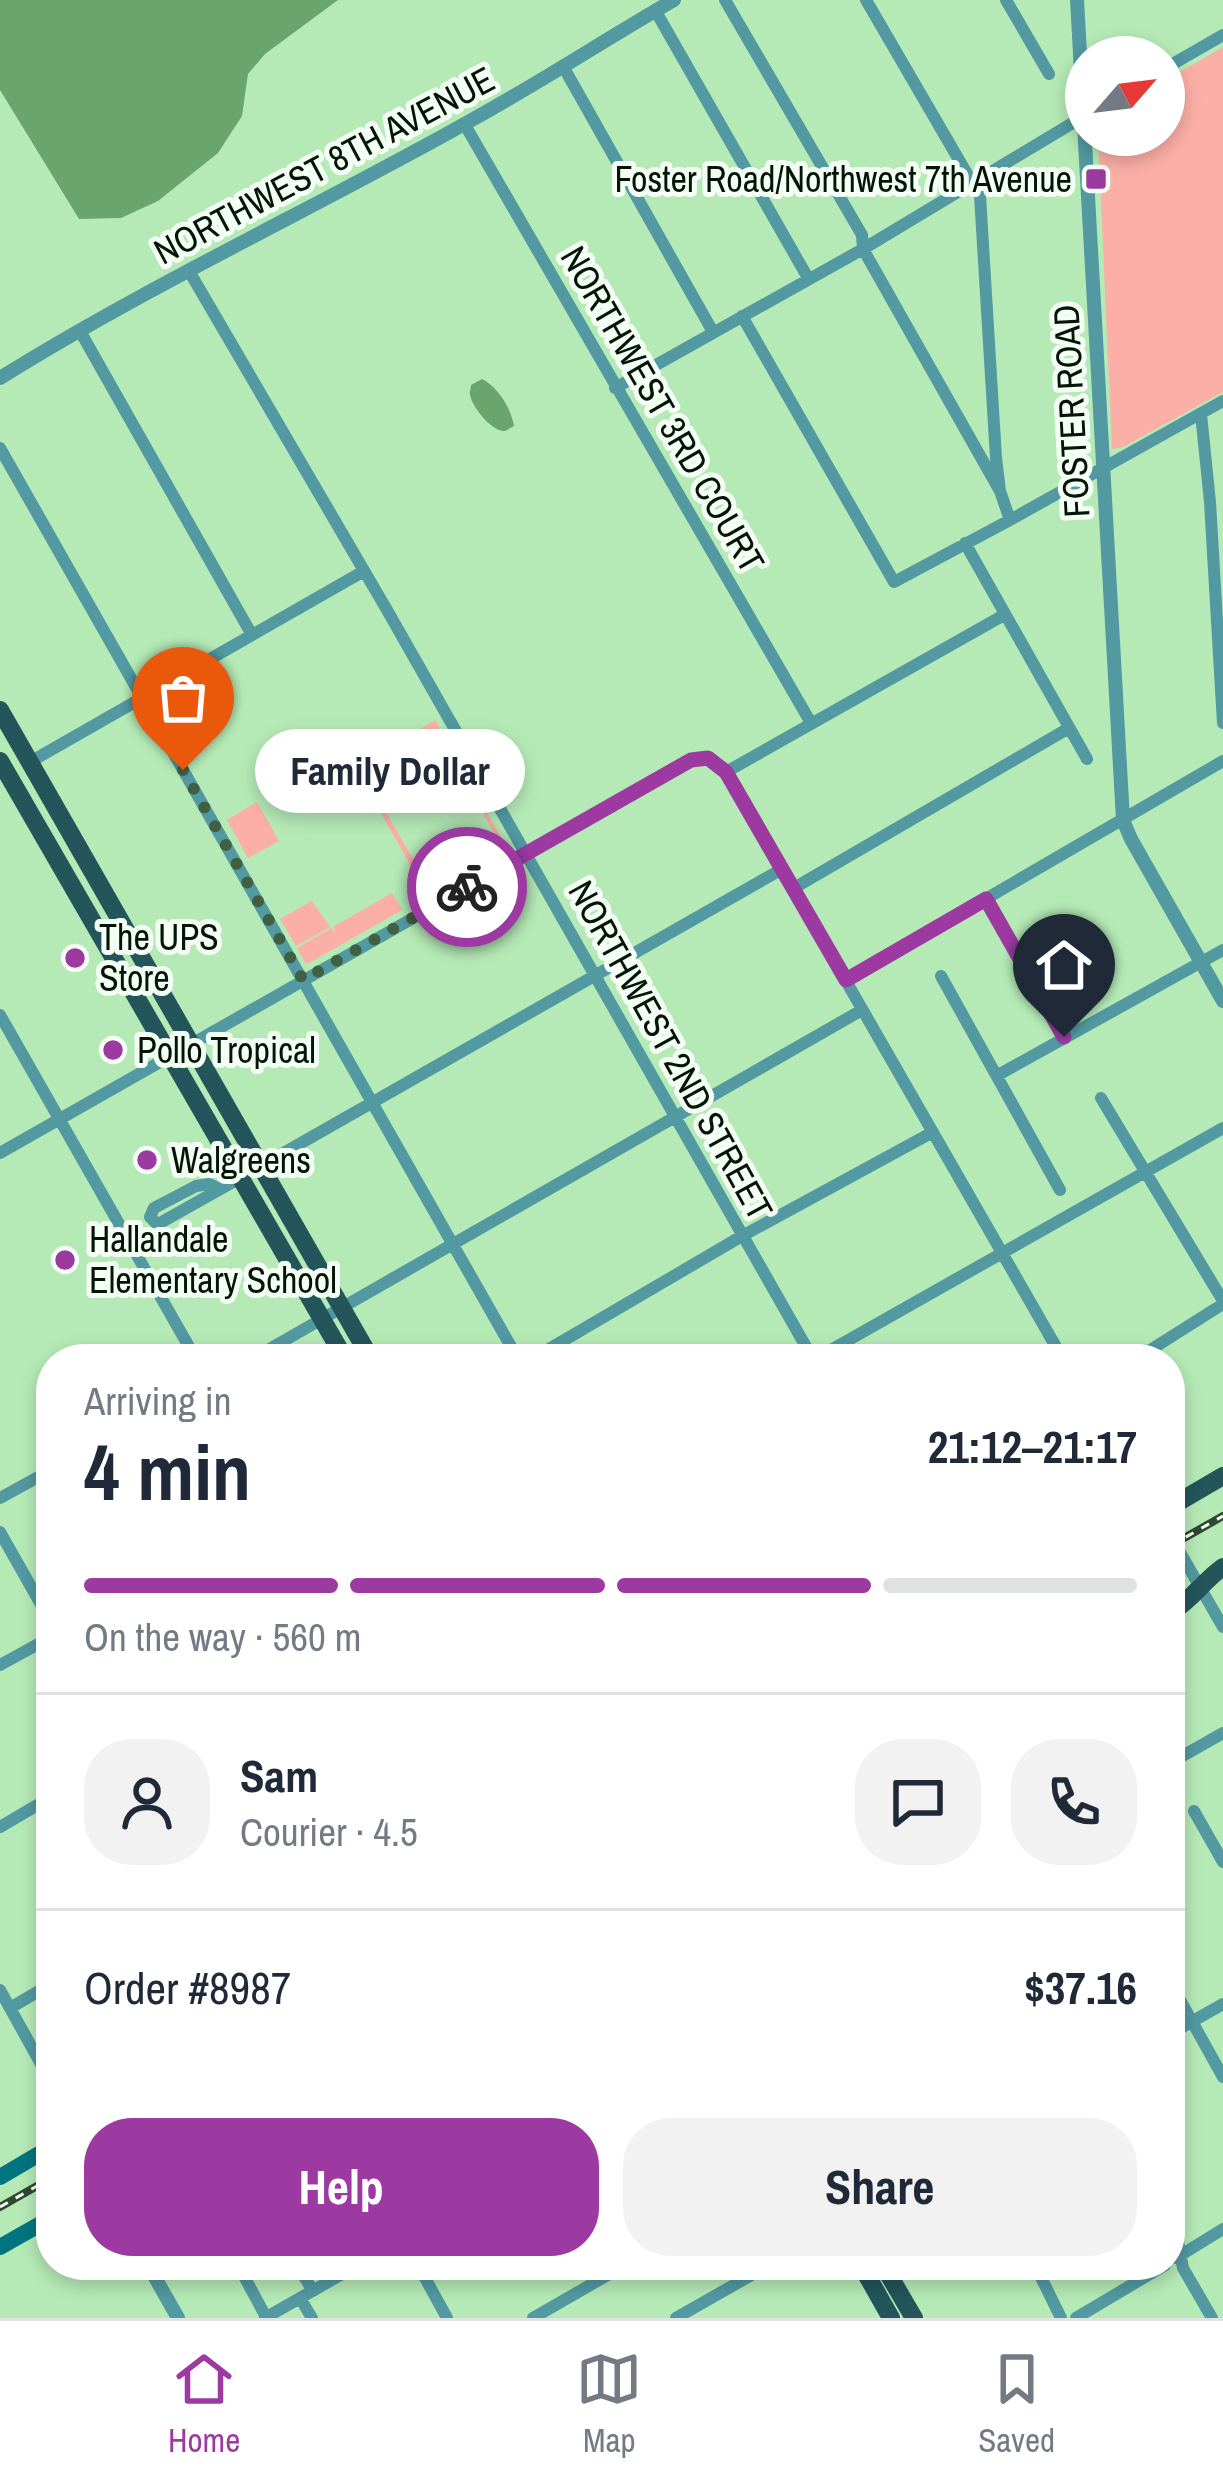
<!DOCTYPE html>
<html lang="en">
<head>
<meta charset="utf-8">
<style>
  body { margin:0; font-family:"Archivo Narrow",sans-serif; background:#f2f2f3; color:#1f2937; height:100vh; display:flex; flex-direction:column; font-size:45px; white-space:nowrap }
  * { box-sizing:border-box; margin:0 }
  p { font-size:39px; color:#747a83 }
  .icon { flex:none; width:66px; height:66px; fill:none; stroke:currentColor; stroke-width:2; stroke-linecap:round; stroke-linejoin:round }
  .map { position:relative; flex:1; overflow:hidden }
  .side { position:absolute; left:36px; top:1344px; width:1149px; height:936px; display:flex; flex-direction:column; background:#fff; border-radius:48px; box-shadow:0 6px 18px #0003 }
  .side>* { flex:none }
  .needle { width:78px; rotate:62deg }
  .controls { position:absolute; left:1065px; top:36px; display:grid; gap:24px }
  .controls a { display:grid; place-items:center; width:120px; height:120px; border-radius:50%; background:#fff; box-shadow:0 6px 18px #0003; font-size:60px }
  .pin { position:absolute; display:grid; place-items:center; width:102px; height:102px; color:#fff; margin:-123px -51px; border-radius:50% 50% 50% 0; rotate:-45deg; box-shadow:0 0 12px #0007 }
  .pin .icon { rotate:45deg }
  .courier { position:absolute; display:grid; place-items:center; width:120px; height:120px; margin:-60px; border:9px solid #9c3aa2; border-radius:50%; background:#fff; color:#222; box-shadow:0 3px 15px #0007 }
  .bubble { position:absolute; height:84px; border-radius:42px; background:#fff; box-shadow:0 6px 18px #0003; font-size:39px; font-weight:700; line-height:84px; text-align:center }
  .overview em { font-style:normal; font-weight:700 }
  .overview div { display:flex; flex-direction:column-reverse }
  .overview { display:flex; align-items:center; justify-content:space-between; height:204px; padding:0 48px }
  h1 { font-size:78px; font-weight:700; line-height:90px }
  .bar { display:grid; grid-template-columns:repeat(4,1fr); gap:18px 12px; align-content:center; height:144px; padding:0 48px }
  .bar i { height:15px; border-radius:9px; background:#e0e1e3 }
  .bar .selected { background:#9c3aa2 }
  .bar p { grid-column:span 4 }
  .line { display:flex; align-items:center; gap:30px; padding:0 48px; border-top:3px solid #e0e1e3 }
  .line div { flex:1 }
  .round { display:grid; place-items:center; flex:none; width:126px; height:126px; border-radius:48px; background:#f2f2f3 }
  .action { display:flex; gap:24px; margin-top:auto; padding:24px 48px }
  .action a { flex:1; height:138px; border-radius:48px; background:#9c3aa2; color:#fff; font-size:48px; font-weight:700; line-height:138px; text-align:center }
  .action a+a { background:#f2f2f3; color:#1f2937 }
  .menu { display:flex; justify-content:space-around; align-items:center; height:168px; border-top:3px solid #e0e1e3; background:#fff; font-size:33px; color:#747a83 }
  .menu a { display:grid; justify-items:center; gap:6px }
  .menu .selected { color:#9c3aa2 }
  .map>svg:first-child { display:block }
</style>
</head>
<body>
<div class="map">
<svg width="1223" height="2318" viewBox="0 0 1223 2318">
  <rect width="100%" height="100%" fill="#b5eab6"/>
  <!-- green -->
  <path fill="#fcafa7" d="M 1223,47 L 1223,392 L 1123,447 L 1112,449 L 1098,135 L 1164,135 L 1164,81 Z
    M 435,720 L 508,850 L 496,856 L 495,852 L 502,847 L 469,789 L 462,789 L 466,785 L 447,750 L 436,756 L 420,729 Z
    M 257,802 L 279,841 L 248,858 L 227,820 Z
    M 384,809 L 426,881 L 434,879 L 428,884 L 431,889 L 425,892 L 380,811 Z
    M 392,893 L 402,910 L 309,963 L 305,963 L 297,948 L 331,928 L 336,935 L 333,927 Z
    M 312,901 L 330,927 L 296,946 L 280,919 Z"/>
  <!-- water -->
  <path fill="#6ba56e" d="M 0,0 L 338,0 L 265,54 L 248,74 L 242,116 L 218,153 L 158,201 L 121,218 L 79,219 L 0,90 Z
    M 482,379 C 498,387 511,408 514,426 C 511,427 508,430 505,431 C 492,432 472,407 470,395 C 469,392 471,389 471,385 Z"/>
  <g fill="none" stroke-linecap="round" stroke-linejoin="round">
    <!-- minor -->
    <path stroke="#5299a1" stroke-width="12" d="M 725,0 L 862,235 L 863,249 L 1000,491
      M 866,0 L 980,196 L 996,458 L 1000,491 L 1010,520
      M 1006,0 L 1049,74
      M 655,10 L 808,278
      M 564,68 L 713,332
      M 1164,69 L 1223,35
      M 465,125 L 811,723
      M 189,271 L 387,610 L 813,1359
      M 742,316 L 894,582 L 1010,520 L 1223,401
      M 80,331 L 252,635
      M 615,388 L 863,249 L 1086,115
      M 1201,414 L 1210,502 L 1223,723
      M 0,448 L 518,1359
      M 965,543 L 1087,759
      M 30,762 L 364,571
      M 726,772 L 1004,615
      M 794,888 L 1069,728
      M 986,899 L 1064,1037
      M 941,976 L 1060,1190
      M 846,980 L 1223,761
      M 0,1015 L 196,1359
      M 998,1075 L 1223,950
      M 1101,1098 L 1223,1301
      M 0,1153 L 691,760 L 708,758 L 726,772 L 1063,1359
      M 259,1167 L 782,869
      M 218,1188 L 209,1184 L 196,1186 L 154,1208 L 150,1217 L 156,1223 L 160,1223 L 240,1178
      M 252,1359 L 862,1010
      M 532,1359 L 742,1236 L 933,1132
      M 815,1359 L 1223,1128
      M 1136,1359 L 1223,1304
      M 0,1498 L 51,1470
      M 0,1532 L 51,1622
      M 1170,1535 L 1223,1627
      M 0,1665 L 51,1637
      M 1170,1763 L 1223,1733
      M 1194,1811 L 1223,1862
      M 0,1827 L 51,1797
      M 1170,1982 L 1223,2077
      M 0,1990 L 51,2082
      M 10,2008 L 51,1984
      M 1170,2034 L 1223,2004
      M 1170,2227 L 1178,2242 L 1183,2268 L 1212,2318
      M 1176,2258 L 1223,2229
      M 238,2265 L 266,2317
      M 297,2265 L 313,2291
      M 418,2265 L 447,2318
      M 1035,2265 L 1061,2318
      M 300,2298 L 312,2318
      M 265,2318 L 358,2265
      M 533,2318 L 625,2265
      M 676,2318 L 769,2265
      M 1076,2318 L 1165,2265"/>
    <!-- tertiary -->
    <path stroke="#5299a1" stroke-width="14" d="M 1077,0 L 1123,820 L 1131,839 L 1223,1001
      M 0,378 C 151,284 313,209 468,122 C 538,84 604,40 674,0
      M 148,2265 L 178,2318"/>
    <!-- secondary -->
    <path stroke="#01757f" stroke-width="16" d="M 0,2177 L 51,2147
      M 0,2247 L 51,2218"/>
    <!-- primary -->
    <path stroke="#23555b" stroke-width="18" d="M 0,710 L 371,1359
      M 0,761 L 345,1359
      M 1170,1507 L 1223,1476
      M 1170,1613 C 1193,1599 1202,1582 1223,1567
      M 861,2265 L 891,2318
      M 883,2265 L 914,2318"/>
    <!-- rail casing -->
    <g stroke="#2e482f" stroke-width="8">
      <path id="rail" d="M 1170,1546 L 1223,1516
        M 0,2207 L 51,2178"/>
    </g>
    <!-- rail -->
    <use href="#rail" stroke="#f4fef4" stroke-width="3" stroke-dasharray="9" stroke-linecap="butt"/>
  </g>
  <g fill="none" stroke-linecap="round" stroke-linejoin="round">
    <!-- done -->
    <path stroke="#416042" stroke-width="12" stroke-dasharray="0 21.6" d="M 183,770 L 303,980 L 467,887"/>
    <!-- route -->
    <path stroke="#9c3aa2" stroke-width="15" d="M 467,887 L 691,760 L 708,758 L 726,772 L 846,980 L 986,899 L 1064,1037"/>
  </g>
  <!-- markers -->
  <g fill="#9c3aa2" stroke="#f4fef4" stroke-width="4.5">
    <rect x="1084" y="167" width="24" height="24" rx="6"/>
    <circle cx="75" cy="958" r="12"/>
    <circle cx="113" cy="1050" r="12"/>
    <circle cx="147" cy="1160" r="12"/>
    <circle cx="65" cy="1260" r="12"/>
  </g>
  <g text-anchor="middle" dominant-baseline="central" stroke-width="10" stroke-linejoin="round" paint-order="stroke">
    <!-- street labels -->
    <g font-size="36" fill="#031504" stroke="#f4fef4">
      <text transform="translate(324 165) rotate(-28)">NORTHWEST 8TH AVENUE</text>
      <text transform="translate(663 409) rotate(60)">NORTHWEST 3RD COURT</text>
      <text transform="translate(1071 411) rotate(-93)">FOSTER ROAD</text>
      <text transform="translate(671 1050) rotate(61)">NORTHWEST 2ND STREET</text>
    </g>
    <!-- poi labels -->
    <g font-size="36" fill="#031504" stroke="#f4fef4" text-anchor="start">
      <text x="1072" y="179" text-anchor="end">Foster Road/Northwest 7th Avenue</text>
      <text x="99" y="937">The UPS<tspan x="99" dy="41">Store</tspan></text>
      <text x="137" y="1050">Pollo Tropical</text>
      <text x="171" y="1160">Walgreens</text>
      <text x="89" y="1239">Hallandale<tspan x="89" dy="41">Elementary School</tspan></text>
    </g>
  </g>
</svg>
<div class="controls">
<a><svg class="needle" viewBox="-14 -14 28 28"><path d="M0-13l5 13h-10z" fill="#e53935"/><path d="M0 13l5-13h-10z" fill="#747a83"/></svg></a>
</div>
<div class="pin" style="left:183px;top:770px;background:#ea580c"><svg class="icon" aria-label="bag" viewBox="0 0 24 24"><path d="M5 8h14l-1 12H6zM9 8a3 3 0 0 1 6 0"/></svg></div>
<div class="pin" style="left:1064px;top:1037px;background:#1f2937"><svg class="icon" aria-label="home" viewBox="0 0 24 24"><path d="M3 11l9-7 9 7M6 9v11h12V9"/></svg></div>
<div class="courier" style="left:467px;top:887px"><svg class="icon" aria-label="bike" viewBox="0 0 24 24"><circle cx="6" cy="16" r="4"/><circle cx="18" cy="16" r="4"/><path d="M6 16l4-8h5l3 8M10 8l3 8H6M13 5h3"/></svg></div>
<div class="bubble" style="left:255px;top:729px;width:270px">Family Dollar</div>
<section class="side">
<div class="overview"><div><h1>4 min</h1><p>Arriving in</p></div><em>21:12–21:17</em></div>
<div class="bar"><i class="selected"></i><i class="selected"></i><i class="selected"></i><i></i><p>On the way · 560 m</p></div>
<div class="line" style="height:216px"><a class="round"><svg class="icon" aria-label="person" viewBox="0 0 24 24"><circle cx="12" cy="8" r="4"/><path d="M4 21q1-7 8-7t8 7"/></svg></a><div><b>Sam</b><p>Courier · 4.5</p></div><a class="round"><svg class="icon" aria-label="chat" viewBox="0 0 24 24"><path d="M4 5h16v11H9l-5 4z"/></svg></a><a class="round"><svg class="icon" aria-label="phone" viewBox="0 0 24 24"><path d="M5 4h4l2 5-3 2q2 4 5 5l2-3 5 2v4C11 20 4 13 5 4z"/></svg></a></div>
<div class="line" style="height:156px"><div>Order #8987</div><b>$37.16</b></div>
<div class="action"><a>Help</a><a>Share</a></div>
</section>
</div>
<nav class="menu">
<a class="selected"><svg class="icon" aria-label="home" viewBox="0 0 24 24"><path d="M3 11l9-7 9 7M6 9v11h12V9"/></svg>Home</a>
<a><svg class="icon" aria-label="map" viewBox="0 0 24 24"><path d="M3 6l6-2 6 2 6-2v14l-6 2-6-2-6 2zM9 4v14M15 6v14"/></svg>Map</a>
<a><svg class="icon" aria-label="saved" viewBox="0 0 24 24"><path d="M7 4h10v16l-5-4-5 4z"/></svg>Saved</a>
</nav>
</body>
</html>
